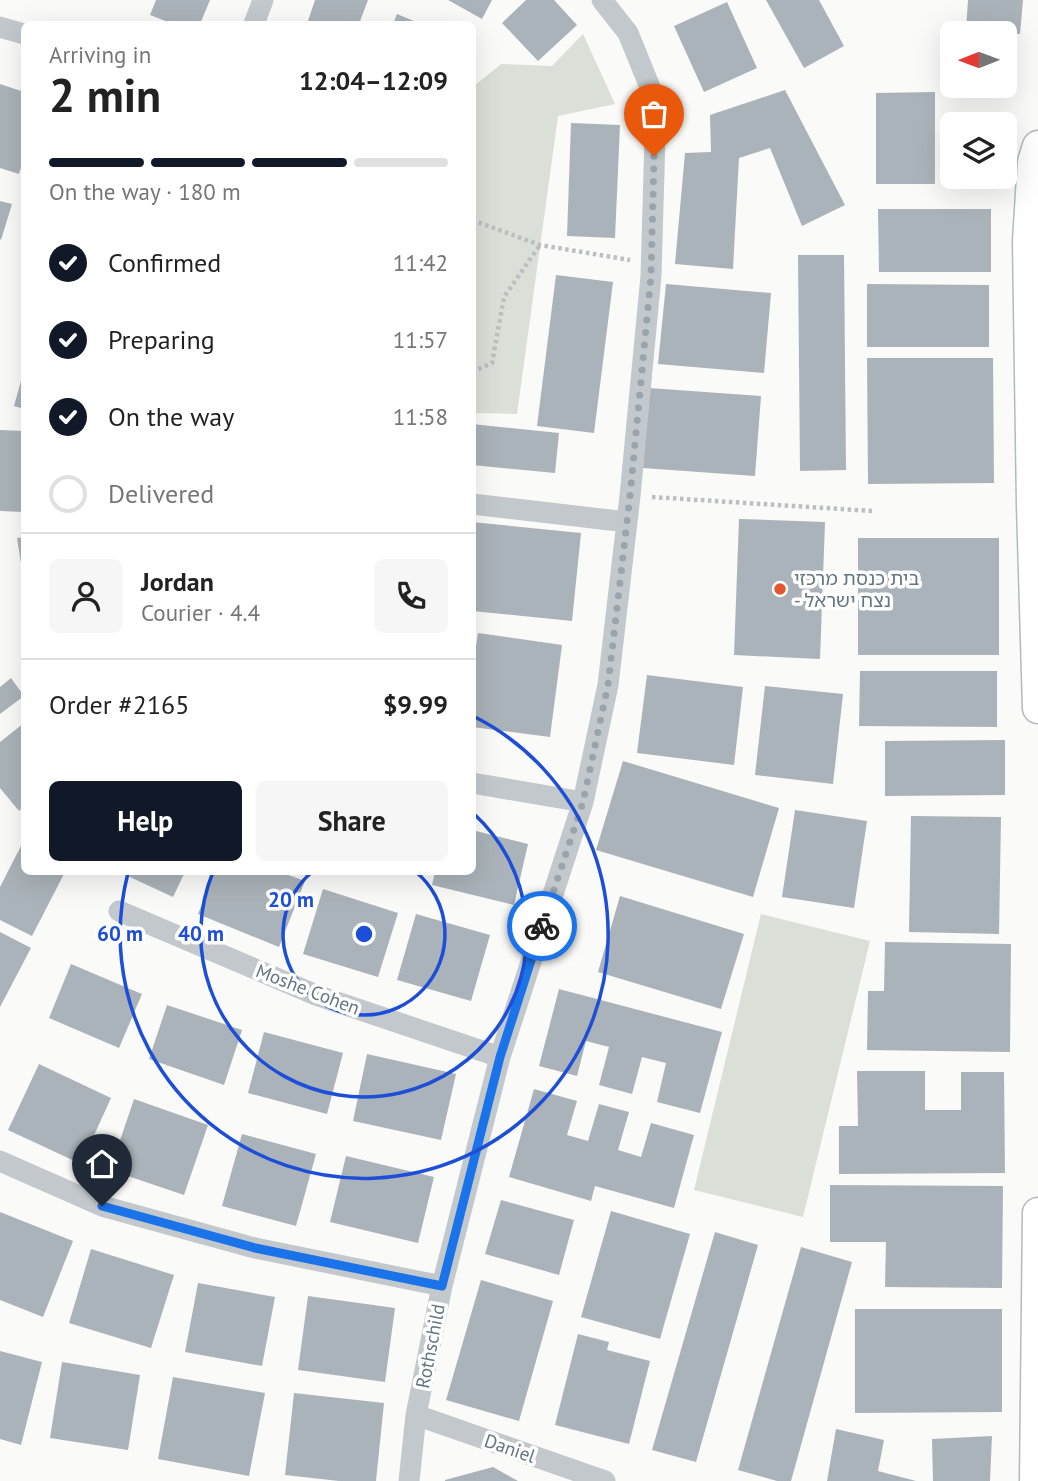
<!DOCTYPE html>
<html lang="en">
<head>
<meta charset="utf-8">
<style>
  body { margin:0; font-family:"PT Sans","Noto Sans Hebrew",sans-serif; background:#f6f6f6; color:#222; height:100vh; display:flex; flex-direction:column; font-size:26px; white-space:nowrap }
  * { box-sizing:border-box; margin:0 }
  p { font-size:23px; color:#767676 }
  .icon { flex:none; width:38px; height:38px; fill:none; stroke:currentColor; stroke-width:2; stroke-linecap:round; stroke-linejoin:round }
  .map { position:relative; flex:1; overflow:hidden }
  .side { position:absolute; left:21px; top:21px; width:455px; height:854px; display:flex; flex-direction:column; background:#fff; border-radius:10px; box-shadow:0 7px 28px #0002 }
  .side>* { flex:none }
  .needle { width:46px; rotate:269deg }
  .fabs { position:absolute; left:940px; top:21px; display:grid; gap:14px }
  .fabs a { display:grid; place-items:center; width:77px; height:77px; border-radius:10px; background:#fff; box-shadow:0 7px 28px #0002; font-size:35px }
  .pin { position:absolute; display:grid; place-items:center; width:60px; height:60px; color:#fff; margin:-72px -30px; border-radius:50% 50% 50% 0; rotate:-45deg; box-shadow:0 0 7px #0007 }
  .pin .icon { rotate:45deg }
  .courier { position:absolute; display:grid; place-items:center; width:70px; height:70px; margin:-35px; border:5px solid #1a73e8; border-radius:50%; background:#fff; color:#222; box-shadow:0 2px 9px #0007 }
  .summary em { font-style:normal; font-weight:800 }
  .summary div { display:flex; flex-direction:column-reverse }
  .summary { display:flex; align-items:center; justify-content:space-between; height:119px; padding:0 28px }
  h1 { font-size:46px; font-weight:800; line-height:52px }
  .bar { display:grid; grid-template-columns:repeat(4,1fr); gap:10px 7px; align-content:center; height:84px; padding:0 28px }
  .bar i { height:9px; border-radius:5px; background:#e0e0e0 }
  .bar .current { background:#111827 }
  .bar p { grid-column:span 4 }
  .line { display:flex; align-items:center; gap:18px; padding:0 28px; border-top:2px solid #e0e0e0 }
  .line div { flex:1 }
  .round { display:grid; place-items:center; flex:none; width:74px; height:74px; border-radius:10px; background:#f6f6f6 }
  ol { padding:0 28px; list-style:none }
  li { display:flex; align-items:center; gap:21px; height:77px }
  li p { margin-inline-start:auto }
  li .icon { padding:7px; border-radius:50%; background:#111827; color:#fff; stroke-width:4 }
  li:last-child { color:#767676 }
  li i { width:38px; height:38px; border:4px solid #e0e0e0; border-radius:50% }
  .cta { display:flex; gap:14px; margin-top:auto; padding:14px 28px }
  .cta a { flex:1; height:80px; border-radius:10px; background:#111827; color:#fff; font-size:28px; font-weight:800; line-height:80px; text-align:center }
  .cta a+a { background:#f6f6f6; color:#222 }
  .map>svg:first-child { display:block }
</style>
</head>
<body>
<div class="map">
<svg width="1038" height="1481" viewBox="0 0 1038 1481">
  <rect width="100%" height="100%" fill="#fafaf8"/>
  <!-- green -->
  <path fill="#dadfd7" d="M 583,34 L 615,104 L 558,116 L 517,414 L 473,413 L 473,87 L 501,64 L 552,66 Z
    M 761,914 L 870,941 L 803,1217 L 694,1190 Z"/>
  <!-- building -->
  <path fill="#aab3b9" d="M 156,0 L 210,0 L 200,24 L 173,24 L 150,15 Z
    M 315,0 L 368,0 L 359,24 L 307,24 Z
    M 448,0 L 492,0 L 482,19 Z
    M 526,0 L 554,0 L 577,25 L 538,61 L 502,23 Z
    M 766,0 L 819,0 L 844,46 L 804,68 Z
    M 968,0 L 1023,0 L 1020,34 L 966,29 Z
    M 727,2 L 757,68 L 704,92 L 674,26 Z
    M 397,14 L 421,24 L 393,24 Z
    M 0,84 L 24,92 L 24,158 L 19,174 L 0,168 Z
    M 785,90 L 845,205 L 802,226 L 770,148 L 739,158 L 733,269 L 675,264 L 685,153 L 711,152 L 710,115 Z
    M 935,92 L 935,184 L 876,184 L 876,93 Z
    M 571,123 L 620,125 L 615,238 L 567,236 Z
    M 0,201 L 12,204 L 1,240 L 0,239 Z
    M 878,209 L 991,209 L 991,272 L 879,272 Z
    M 798,255 L 844,255 L 846,470 L 800,471 Z
    M 556,275 L 613,282 L 594,433 L 537,426 Z
    M 666,284 L 771,293 L 764,373 L 658,364 Z
    M 867,284 L 989,285 L 989,347 L 867,347 Z
    M 867,358 L 993,358 L 994,483 L 868,484 Z
    M 24,370 L 24,409 L 14,406 Z
    M 649,388 L 761,396 L 755,476 L 643,468 Z
    M 472,424 L 559,433 L 555,473 L 472,465 Z
    M 0,430 L 24,431 L 24,512 L 0,511 Z
    M 739,519 L 825,522 L 820,659 L 734,655 Z
    M 472,522 L 581,533 L 572,621 L 472,611 Z
    M 24,537 L 24,576 L 23,576 L 17,538 Z
    M 858,538 L 999,538 L 999,655 L 858,655 Z
    M 478,633 L 562,645 L 550,737 L 472,727 L 472,673 Z
    M 860,671 L 997,671 L 997,727 L 859,726 Z
    M 647,675 L 743,687 L 734,765 L 637,753 Z
    M 11,678 L 24,696 L 0,714 L 0,687 Z
    M 765,686 L 843,694 L 833,784 L 755,775 Z
    M 24,723 L 24,806 L 19,811 L 0,788 L 0,742 Z
    M 1005,740 L 1005,795 L 885,796 L 885,741 Z
    M 623,761 L 779,808 L 753,897 L 596,850 Z
    M 795,810 L 867,821 L 854,908 L 782,897 Z
    M 911,816 L 1001,817 L 999,934 L 909,932 Z
    M 472,830 L 528,844 L 514,905 L 432,885 L 435,872 L 472,872 Z
    M 24,840 L 24,872 L 65,872 L 32,936 L 0,920 L 0,887 Z
    M 119,872 L 185,872 L 173,897 Z
    M 214,872 L 280,872 L 305,881 L 279,947 L 198,914 Z
    M 323,889 L 398,913 L 378,977 L 303,954 Z
    M 620,896 L 744,934 L 721,1009 L 598,972 Z
    M 416,914 L 490,935 L 471,1001 L 397,980 Z
    M 0,932 L 31,948 L 0,1007 Z
    M 885,942 L 1011,944 L 1010,1052 L 867,1050 L 868,991 L 884,991 Z
    M 71,964 L 142,994 L 119,1048 L 49,1018 Z
    M 559,989 L 722,1032 L 700,1113 L 657,1102 L 666,1063 L 642,1057 L 632,1094 L 599,1085 L 609,1047 L 586,1041 L 577,1076 L 539,1066 Z
    M 167,1005 L 242,1030 L 224,1085 L 149,1059 Z
    M 264,1032 L 343,1053 L 327,1114 L 248,1093 Z
    M 367,1054 L 456,1074 L 441,1140 L 353,1121 Z
    M 39,1064 L 111,1098 L 81,1164 L 8,1130 Z
    M 857,1071 L 925,1071 L 925,1110 L 961,1110 L 961,1072 L 1004,1072 L 1005,1173 L 839,1174 L 839,1126 L 858,1126 Z
    M 534,1089 L 577,1101 L 567,1135 L 588,1141 L 599,1104 L 629,1112 L 618,1150 L 641,1157 L 651,1123 L 694,1135 L 674,1208 L 595,1186 L 591,1201 L 509,1177 Z
    M 134,1099 L 208,1125 L 184,1195 L 110,1170 Z
    M 242,1134 L 316,1154 L 296,1226 L 222,1206 Z
    M 346,1156 L 434,1177 L 418,1243 L 330,1222 Z
    M 830,1185 L 1003,1186 L 1002,1288 L 885,1287 L 886,1242 L 830,1242 Z
    M 501,1200 L 574,1220 L 559,1275 L 485,1254 Z
    M 611,1211 L 690,1234 L 660,1339 L 581,1317 Z
    M 0,1212 L 73,1241 L 43,1317 L 0,1300 Z
    M 715,1232 L 758,1245 L 696,1462 L 652,1450 Z
    M 801,1247 L 852,1262 L 791,1481 L 777,1481 L 738,1470 Z
    M 91,1249 L 174,1275 L 151,1348 L 69,1323 Z
    M 481,1280 L 553,1301 L 519,1421 L 446,1400 Z
    M 198,1283 L 275,1297 L 262,1366 L 185,1352 Z
    M 308,1296 L 395,1308 L 385,1382 L 298,1370 Z
    M 855,1309 L 1002,1309 L 1002,1412 L 855,1413 Z
    M 578,1334 L 609,1342 L 607,1350 L 650,1361 L 629,1444 L 555,1425 Z
    M 0,1351 L 42,1362 L 21,1445 L 0,1439 Z
    M 62,1362 L 140,1375 L 128,1450 L 50,1438 Z
    M 173,1377 L 265,1393 L 249,1476 L 158,1459 Z
    M 294,1393 L 384,1403 L 376,1481 L 339,1481 L 285,1475 Z
    M 836,1429 L 884,1440 L 878,1471 L 916,1481 L 827,1481 Z
    M 992,1436 L 990,1481 L 933,1481 L 932,1439 Z
    M 493,1467 L 518,1481 L 445,1481 L 445,1480 Z"/>
  <g fill="none" stroke-linecap="round" stroke-linejoin="round">
    <!-- secondary casing -->
    <g stroke="#b3babf" stroke-width="33">
      <path id="secondary" d="M 1038,146 L 1033,162 L 1028,241 L 1032,505 L 1038,708
        M 1035,1481 L 1038,1213"/>
    </g>
    <!-- path -->
    <path stroke="#bbbfc2" stroke-width="4.5" stroke-dasharray="3.5 3.5" stroke-linecap="butt" d="M 472,220 L 540,245 L 630,260
      M 472,372 L 492,363 L 504,297 L 540,245
      M 652,497 L 872,511"/>
    <!-- street -->
    <path stroke="#c3c8cc" stroke-width="21" d="M 254,24 L 263,0
      M 0,27 L 24,34
      M 472,504 L 627,522
      M 472,783 L 583,802
      M 119,911 L 316,995 L 500,1057
      M 0,1161 L 102,1206 L 255,1248 L 442,1286
      M 416,1415 L 605,1481
      M 409,1481 L 416,1415 L 442,1286 L 500,1057 L 583,802 L 608,685 L 630,496 L 651,276 L 656,102 L 628,33 L 602,0"/>
    <!-- secondary -->
    <use href="#secondary" stroke="#fff" stroke-width="30"/>
  </g>
  <g fill="none" stroke-linecap="round" stroke-linejoin="round">
    <!-- done -->
    <path stroke="#99a4ac" stroke-width="7" stroke-dasharray="0 12.6" d="M 542,926 L 583,802 L 608,685 L 630,496 L 651,276 L 654,156"/>
    <!-- route -->
    <path stroke="#1a73e8" stroke-width="9" d="M 102,1206 L 255,1248 L 442,1286 L 500,1057 L 542,926"/>
  </g>
  <!-- distance rings -->
  <g fill="none" stroke="#1d4ed8" stroke-width="3.5">
    <path d="M416 872A81 81 0 1 1 312 872"/>
    <path d="M473 813A163 163 0 1 1 213 872"/>
    <path d="M473 716A244 244 0 1 1 128 873"/>
  </g>
  <!-- markers -->
  <circle fill="#e4572e" stroke="#fff" stroke-width="2.5" cx="780" cy="589" r="7"/>
  <g text-anchor="middle" dominant-baseline="central" stroke-width="7" stroke-linejoin="round" paint-order="stroke">
    <!-- poi labels -->
    <g font-size="19" fill="#657683" stroke="#fff" text-anchor="start">
      <text x="794" y="578">בית כנסת מרכזי<tspan x="794" dy="22">- נצח ישראל</tspan></text>
    </g>
    <!-- street labels -->
    <g font-size="19" fill="#657683" stroke="#fff">
      <text transform="translate(308 989) rotate(21)">Moshe Cohen</text>
      <text transform="translate(430 1346) rotate(-79)">Rothschild</text>
      <text transform="translate(510 1448) rotate(19)">Daniel</text>
    </g>
  </g>
  <circle cx="364" cy="934" r="10" fill="#1d4ed8" stroke="#fff" stroke-width="3.5"/>
  <g font-size="21" text-anchor="middle" font-weight="bold" fill="#1d4ed8" stroke="#fff" stroke-width="7" stroke-linejoin="round" paint-order="stroke">
    <text x="291" y="907">20 m</text>
    <text x="120" y="941">60 m</text>
    <text x="201" y="941">40 m</text>
  </g>
</svg>
<div class="fabs">
<a><svg class="needle" viewBox="-14 -14 28 28"><path d="M0-13l5 13h-10z" fill="#e53935"/><path d="M0 13l5-13h-10z" fill="#767676"/></svg></a>
<a><svg class="icon" aria-label="layers" viewBox="0 0 24 24"><path d="M12 4l9 5-9 5-9-5zM3 14l9 5 9-5"/></svg></a>
</div>
<div class="pin" style="left:654px;top:156px;background:#ea580c"><svg class="icon" aria-label="bag" viewBox="0 0 24 24"><path d="M5 8h14l-1 12H6zM9 8a3 3 0 0 1 6 0"/></svg></div>
<div class="pin" style="left:102px;top:1206px;background:#1f2937"><svg class="icon" aria-label="home" viewBox="0 0 24 24"><path d="M3 11l9-7 9 7M6 9v11h12V9"/></svg></div>
<div class="courier" style="left:542px;top:926px"><svg class="icon" aria-label="bike" viewBox="0 0 24 24"><circle cx="6" cy="16" r="4"/><circle cx="18" cy="16" r="4"/><path d="M6 16l4-8h5l3 8M10 8l3 8H6M13 5h3"/></svg></div>
<section class="side">
<div class="summary"><div><h1>2 min</h1><p>Arriving in</p></div><em>12:04–12:09</em></div>
<div class="bar"><i class="current"></i><i class="current"></i><i class="current"></i><i></i><p>On the way · 180 m</p></div>
<ol>
<li><svg class="icon" aria-label="check" viewBox="0 0 24 24"><path d="M5 12l5 5 9-10"/></svg>Confirmed<p>11:42</p></li>
<li><svg class="icon" aria-label="check" viewBox="0 0 24 24"><path d="M5 12l5 5 9-10"/></svg>Preparing<p>11:57</p></li>
<li><svg class="icon" aria-label="check" viewBox="0 0 24 24"><path d="M5 12l5 5 9-10"/></svg>On the way<p>11:58</p></li>
<li><i></i>Delivered</li>
</ol>
<div class="line" style="height:126px"><a class="round"><svg class="icon" aria-label="person" viewBox="0 0 24 24"><circle cx="12" cy="8" r="4"/><path d="M4 21q1-7 8-7t8 7"/></svg></a><div><b>Jordan</b><p>Courier · 4.4</p></div><a class="round"><svg class="icon" aria-label="phone" viewBox="0 0 24 24"><path d="M5 4h4l2 5-3 2q2 4 5 5l2-3 5 2v4C11 20 4 13 5 4z"/></svg></a></div>
<div class="line" style="height:91px"><div>Order #2165</div><b>$9.99</b></div>
<div class="cta"><a>Help</a><a>Share</a></div>
</section>
</div>
</body>
</html>
